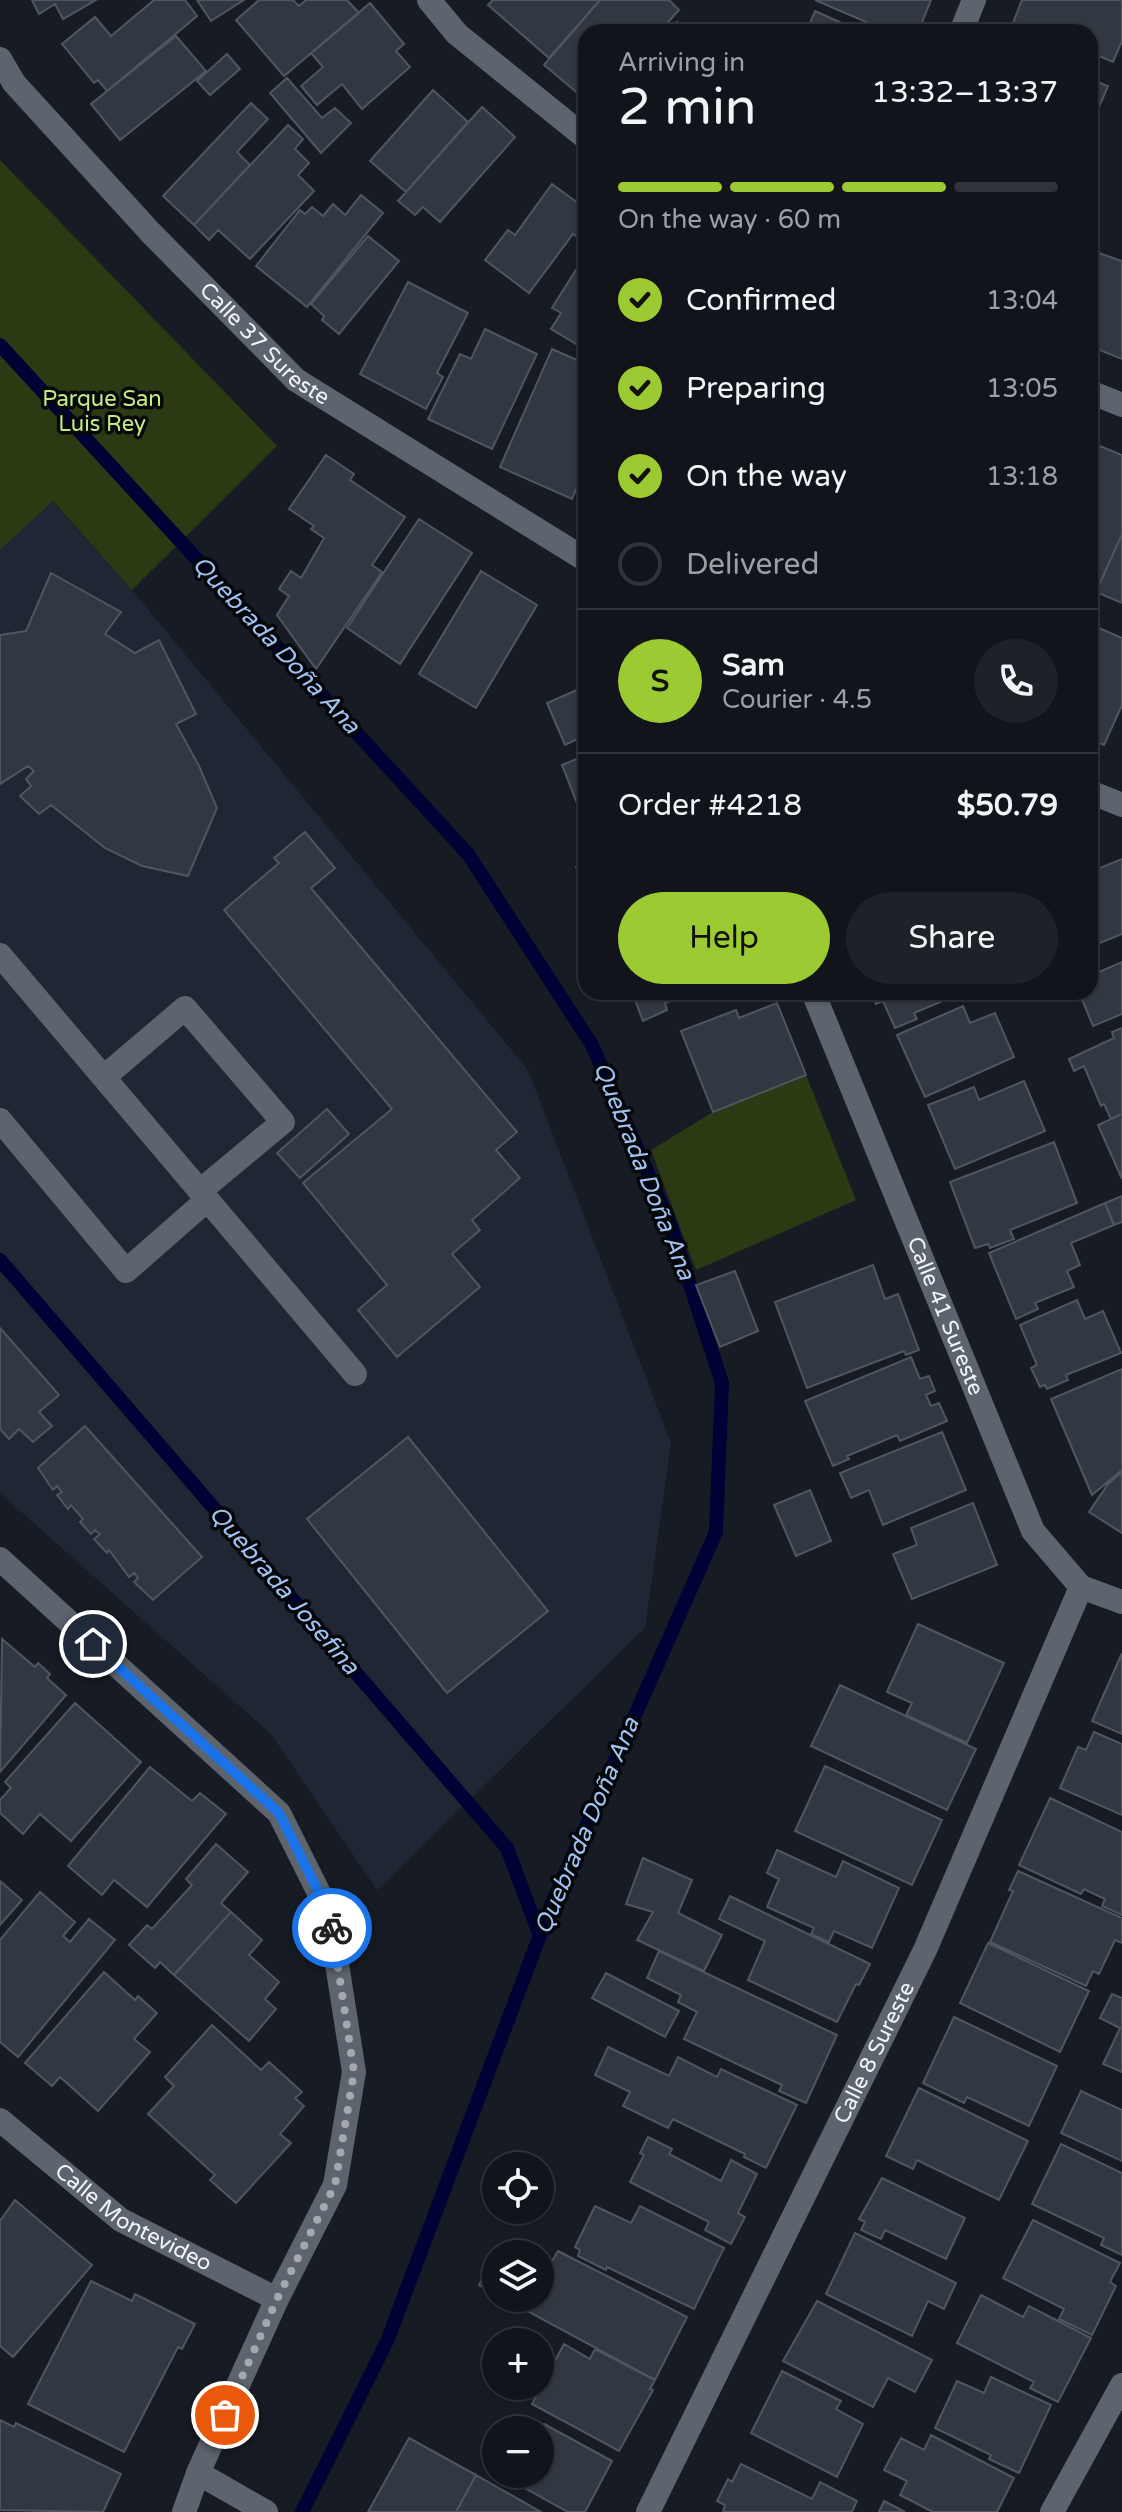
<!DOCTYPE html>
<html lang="en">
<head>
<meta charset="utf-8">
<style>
  body { margin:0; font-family:"Varela Round",sans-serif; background:#1e2228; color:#f1f3f6; height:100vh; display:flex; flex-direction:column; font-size:30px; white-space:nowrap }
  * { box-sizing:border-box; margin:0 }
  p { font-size:26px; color:#9c9fa3 }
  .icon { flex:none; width:44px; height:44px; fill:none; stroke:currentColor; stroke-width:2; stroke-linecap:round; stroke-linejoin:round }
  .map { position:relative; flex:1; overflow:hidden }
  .side { position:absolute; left:578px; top:24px; width:520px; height:976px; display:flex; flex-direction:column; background:#11151b; border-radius:24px; box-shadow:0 2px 6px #0004,0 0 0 2px #30343a }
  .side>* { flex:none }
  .buttons { position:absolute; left:482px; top:2152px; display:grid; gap:16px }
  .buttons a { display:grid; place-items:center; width:72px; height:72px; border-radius:50%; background:#11151b; box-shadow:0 2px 6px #0004,0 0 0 2px #30343a; font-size:40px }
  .pin { position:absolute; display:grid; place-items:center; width:68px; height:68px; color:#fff; margin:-34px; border:4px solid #fff; border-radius:50%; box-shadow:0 2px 8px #0007 }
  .courier { position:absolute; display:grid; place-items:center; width:80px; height:80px; margin:-40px; border:6px solid #1a73e8; border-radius:50%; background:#fff; color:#222; box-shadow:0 2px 10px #0007 }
  .summary em { font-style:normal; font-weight:600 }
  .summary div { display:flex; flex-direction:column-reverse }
  .summary { display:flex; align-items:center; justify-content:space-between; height:136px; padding:0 40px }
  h1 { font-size:52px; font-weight:600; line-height:60px }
  .bar { display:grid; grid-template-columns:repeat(4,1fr); gap:12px 8px; align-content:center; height:96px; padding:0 40px }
  .bar i { height:10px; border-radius:6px; background:#30343a }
  .bar .active { background:#9cca32 }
  .bar p { grid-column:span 4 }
  .line { display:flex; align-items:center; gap:20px; padding:0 40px; border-top:2px solid #30343a }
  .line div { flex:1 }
  .round { display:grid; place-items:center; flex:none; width:84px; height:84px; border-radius:42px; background:#1e2228 }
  ol { padding:0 40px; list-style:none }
  li { display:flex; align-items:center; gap:24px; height:88px }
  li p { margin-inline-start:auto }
  li .icon { padding:8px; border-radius:50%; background:#9cca32; color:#111; stroke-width:4 }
  li:last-child { color:#9c9fa3 }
  li i { width:44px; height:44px; border:4px solid #30343a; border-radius:50% }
  .cta { display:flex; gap:16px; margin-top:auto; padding:16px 40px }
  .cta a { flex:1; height:92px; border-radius:48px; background:#9cca32; color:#111; font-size:32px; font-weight:600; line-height:92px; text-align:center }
  .cta a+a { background:#1e2228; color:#f1f3f6 }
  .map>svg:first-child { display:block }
</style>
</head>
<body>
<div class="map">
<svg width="1122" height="2512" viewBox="0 0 1122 2512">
  <rect width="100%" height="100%" fill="#171c24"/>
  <!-- built -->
  <path fill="#1f2734" d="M 52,501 L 132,590 L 528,1070 L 671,1443 L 645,1628 L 377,1890 L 271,1734 L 0,1493 L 0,550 Z"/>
  <!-- green -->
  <path fill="#2c3a13" d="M 0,160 L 277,446 L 132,590 L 53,501 L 0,550 Z
    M 806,1075 L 856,1200 L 696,1270 L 651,1150 L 713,1112 Z"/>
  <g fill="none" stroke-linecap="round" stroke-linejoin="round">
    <!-- stream -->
    <path stroke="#000134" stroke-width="14" d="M 0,345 L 468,854 L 592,1045 L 671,1226 L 722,1383 L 716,1532 L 552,1903 L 388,2339 L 302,2512
      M 0,1260 L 507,1848 L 540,1936"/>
  </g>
  <!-- building -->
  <path fill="#323841" stroke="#505660" stroke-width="2" d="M 32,0 L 96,0 L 63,19 L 55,4 L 39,14 Z
    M 154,0 L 185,0 L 197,16 L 107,91 L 98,80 L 94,83 L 62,44 L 95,17 L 111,36 Z
    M 197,0 L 244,0 L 211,21 Z
    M 259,0 L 293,0 L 299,6 L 306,0 L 347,0 L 359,13 L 284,76 L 236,20 Z
    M 493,0 L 600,0 L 549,58 L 488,5 Z
    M 600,0 L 669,0 L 679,10 L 659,32 L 586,32 L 586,91 L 581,96 L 544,65 Z
    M 815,0 L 931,0 L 918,32 L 868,32 L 871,24 Z
    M 1022,0 L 1122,0 L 1122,41 L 1113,62 L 1090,52 L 1090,32 L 1020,32 L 1011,28 Z
    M 370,3 L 404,44 L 396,51 L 410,67 L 362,109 L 342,84 L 317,105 L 301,86 L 323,67 L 311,53 Z
    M 815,11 L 846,25 L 863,32 L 806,32 Z
    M 677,22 L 692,32 L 670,32 Z
    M 176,36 L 206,71 L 120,140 L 91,104 Z
    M 227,54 L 240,69 L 210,95 L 197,81 Z
    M 287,78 L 322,118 L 335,108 L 351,123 L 321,153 L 270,93 Z
    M 1090,79 L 1108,86 L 1090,128 Z
    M 433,90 L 468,122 L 406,192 L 370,161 Z
    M 251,103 L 268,119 L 237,152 L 250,165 L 194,225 L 163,196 Z
    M 482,107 L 515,137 L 440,222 L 423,207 L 415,215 L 398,201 Z
    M 288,125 L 303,139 L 295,149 L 309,163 L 298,175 L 314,191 L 250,259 L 218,230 L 209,240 L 194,225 Z
    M 552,184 L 586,209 L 586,223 L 576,236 L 573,234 L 529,293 L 485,260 L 508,230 L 515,235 Z
    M 361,195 L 383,213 L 307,307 L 256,266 L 300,210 L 305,214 L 312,207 L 323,216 L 333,204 L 345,215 Z
    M 368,236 L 399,261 L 339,334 L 322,320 L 324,316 L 311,304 Z
    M 586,241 L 586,350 L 551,329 L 561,313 L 552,308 L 584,257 L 579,253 Z
    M 1090,250 L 1122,261 L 1122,359 L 1090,346 Z
    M 408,282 L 468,313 L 437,373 L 443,377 L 426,409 L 360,374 Z
    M 485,329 L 537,354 L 492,449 L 428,419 L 460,354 L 471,359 Z
    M 552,349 L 586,364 L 586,466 L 572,499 L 500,467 Z
    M 1090,442 L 1122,455 L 1122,534 L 1096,592 L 1090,590 Z
    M 326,455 L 354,474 L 350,480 L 405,517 L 372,565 L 382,572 L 316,669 L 277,615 L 289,596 L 279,589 L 291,571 L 301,578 L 324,538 L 311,529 L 314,526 L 289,509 Z
    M 419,519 L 472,553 L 400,664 L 347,628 Z
    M 1122,534 L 1122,603 L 1096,592 Z
    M 481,571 L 537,605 L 476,708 L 419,674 Z
    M 51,573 L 121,612 L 105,634 L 135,653 L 159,640 L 196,714 L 176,724 L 199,766 L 217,808 L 188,876 L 142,866 L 105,848 L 51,805 L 39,814 L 20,796 L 31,786 L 26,779 L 34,771 L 28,766 L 0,784 L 0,635 L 26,631 Z
    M 1090,624 L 1122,638 L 1122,705 L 1104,745 L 1090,739 Z
    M 586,686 L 586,735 L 565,745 L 547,703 Z
    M 586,755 L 586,820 L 584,821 L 562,765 Z
    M 305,832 L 335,868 L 311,888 L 517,1132 L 496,1150 L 520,1178 L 472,1220 L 480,1230 L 452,1254 L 480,1287 L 397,1357 L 358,1310 L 387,1285 L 303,1183 L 392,1109 L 224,910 L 279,863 L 274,858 Z
    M 1122,859 L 1122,934 L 1090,947 L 1090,872 Z
    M 586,862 L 586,890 L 576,867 Z
    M 1122,962 L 1122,1014 L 1093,1026 L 1079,992 L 1090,992 L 1090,976 Z
    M 632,992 L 693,992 L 665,1003 L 667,1010 L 643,1021 Z
    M 871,992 L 964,992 L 914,1013 L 917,1019 L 895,1028 L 883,1001 L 876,1004 Z
    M 777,1003 L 806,1075 L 713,1112 L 681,1031 L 736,1010 L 739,1018 Z
    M 963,1006 L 970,1023 L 995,1013 L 1014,1057 L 925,1097 L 897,1035 Z
    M 1122,1028 L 1122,1114 L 1111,1119 L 1104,1104 L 1101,1106 L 1084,1066 L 1074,1071 L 1069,1059 L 1114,1038 L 1112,1032 Z
    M 1024,1081 L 1045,1131 L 955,1169 L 928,1105 L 974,1087 L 979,1100 Z
    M 327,1109 L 349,1134 L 300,1178 L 277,1153 Z
    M 1122,1114 L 1122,1179 L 1098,1125 Z
    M 1054,1142 L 1077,1203 L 1010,1230 L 1014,1239 L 990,1248 L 988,1244 L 975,1248 L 950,1182 Z
    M 1122,1196 L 1122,1222 L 1114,1225 L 1105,1203 Z
    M 1105,1203 L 1114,1225 L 1071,1243 L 1080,1265 L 1067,1271 L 1074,1287 L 1035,1303 L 1038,1309 L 1016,1319 L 989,1253 Z
    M 873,1265 L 885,1299 L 898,1294 L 919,1350 L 906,1355 L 904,1351 L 807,1388 L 775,1302 Z
    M 735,1271 L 758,1331 L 720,1347 L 696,1285 Z
    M 1077,1300 L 1085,1319 L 1103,1311 L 1121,1353 L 1066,1375 L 1068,1380 L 1047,1389 L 1045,1385 L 1040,1387 L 1031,1368 L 1037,1365 L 1020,1325 Z
    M 0,1328 L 59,1395 L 39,1412 L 52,1426 L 33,1442 L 19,1429 L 9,1439 L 0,1429 Z
    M 911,1357 L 920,1379 L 929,1376 L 935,1391 L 926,1395 L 931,1406 L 939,1403 L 947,1421 L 900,1441 L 897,1435 L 847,1456 L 849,1459 L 833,1466 L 805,1401 Z
    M 1122,1369 L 1122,1470 L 1092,1495 L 1051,1399 Z
    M 85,1426 L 202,1557 L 153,1600 L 134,1582 L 138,1578 L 134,1573 L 129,1577 L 109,1550 L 107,1553 L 94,1539 L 100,1534 L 95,1530 L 91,1534 L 80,1522 L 83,1519 L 71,1505 L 68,1509 L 57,1495 L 62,1492 L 57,1486 L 53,1490 L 38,1468 Z
    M 942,1432 L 966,1490 L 883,1525 L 869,1490 L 851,1498 L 840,1473 Z
    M 408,1437 L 548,1611 L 447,1693 L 307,1519 Z
    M 1122,1472 L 1122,1533 L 1089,1512 L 1108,1484 Z
    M 810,1490 L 831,1541 L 796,1556 L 774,1505 Z
    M 973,1503 L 997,1565 L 912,1599 L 893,1554 L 917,1545 L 911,1528 Z
    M 918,1624 L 1004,1663 L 967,1743 L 906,1715 L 912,1703 L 887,1692 Z
    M 2,1639 L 35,1667 L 38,1663 L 50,1674 L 47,1678 L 66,1695 L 0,1772 Z
    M 1122,1653 L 1122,1734 L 1092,1721 Z
    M 840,1685 L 976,1749 L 947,1810 L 811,1746 Z
    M 75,1703 L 141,1762 L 71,1841 L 40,1814 L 23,1834 L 0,1813 L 0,1800 L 11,1788 L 5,1782 Z
    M 1094,1732 L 1122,1744 L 1122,1815 L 1060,1788 L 1078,1747 L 1086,1750 Z
    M 825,1766 L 942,1820 L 912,1885 L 795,1831 Z
    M 150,1767 L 192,1801 L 200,1793 L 226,1814 L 147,1907 L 114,1880 L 102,1895 L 68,1866 Z
    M 1050,1798 L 1122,1832 L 1122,1915 L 1102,1906 L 1105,1899 L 1084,1889 L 1081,1894 L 1019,1865 Z
    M 216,1844 L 248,1872 L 221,1903 L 231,1912 L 174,1975 L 160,1962 L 155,1968 L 129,1945 L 147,1925 L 152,1929 L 192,1885 L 186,1879 Z
    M 777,1850 L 836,1877 L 843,1861 L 899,1888 L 872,1948 L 834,1931 L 829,1942 L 811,1934 L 814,1928 L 767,1907 L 779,1879 L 767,1873 Z
    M 643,1858 L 692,1880 L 678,1913 L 722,1935 L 704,1971 L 637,1940 L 653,1912 L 626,1904 Z
    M 1018,1871 L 1122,1918 L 1122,1943 L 1115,1940 L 1099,1974 L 1093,1971 L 1086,1986 L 990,1942 L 1013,1891 L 1009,1890 Z
    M 0,1881 L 22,1900 L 0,1925 Z
    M 40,1892 L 75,1922 L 63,1936 L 70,1942 L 89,1919 L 115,1940 L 18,2057 L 0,2042 L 0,1940 Z
    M 730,1896 L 870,1964 L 859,1985 L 856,1984 L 837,2022 L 748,1980 L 765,1941 L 719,1919 Z
    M 231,1912 L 262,1940 L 249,1955 L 279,1982 L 265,1999 L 276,2009 L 249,2041 L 174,1975 Z
    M 988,1943 L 1089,1991 L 1060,2052 L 960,2003 Z
    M 659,1951 L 837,2035 L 806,2103 L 779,2091 L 782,2085 L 684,2039 L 697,2012 L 678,2002 L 681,1995 L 647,1978 Z
    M 104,1972 L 135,2000 L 138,1996 L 157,2013 L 134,2039 L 150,2052 L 98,2111 L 60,2077 L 52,2086 L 25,2063 Z
    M 606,1973 L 679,2011 L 665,2037 L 592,1998 Z
    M 1112,1994 L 1122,1998 L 1122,2072 L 1103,2064 L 1120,2028 L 1100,2018 Z
    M 954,2017 L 1057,2066 L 1029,2126 L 967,2097 L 964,2103 L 923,2083 Z
    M 212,2025 L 261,2070 L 269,2062 L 302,2092 L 295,2098 L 304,2106 L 280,2134 L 291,2143 L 236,2203 L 210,2180 L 215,2175 L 148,2114 L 174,2086 L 165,2077 Z
    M 608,2047 L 669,2076 L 678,2057 L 717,2077 L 721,2069 L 797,2105 L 766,2168 L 744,2157 L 745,2154 L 673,2119 L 668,2128 L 623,2106 L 630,2092 L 595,2075 Z
    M 919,2088 L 1028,2141 L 999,2200 L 917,2160 L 913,2169 L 886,2156 Z
    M 1081,2091 L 1122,2110 L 1122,2161 L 1061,2133 Z
    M 648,2137 L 672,2149 L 669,2154 L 721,2181 L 731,2160 L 757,2174 L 738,2213 L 745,2217 L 731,2244 L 705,2230 L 709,2222 L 630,2182 L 644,2155 L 640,2153 Z
    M 1061,2144 L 1122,2173 L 1122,2255 L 1101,2245 L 1104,2238 L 1032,2204 Z
    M 882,2178 L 965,2218 L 946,2259 L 885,2230 L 881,2239 L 861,2230 L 865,2222 L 859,2219 Z
    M 15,2200 L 92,2265 L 13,2357 L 0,2346 L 0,2221 Z
    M 595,2206 L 631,2223 L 640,2206 L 724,2248 L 694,2309 L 607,2267 L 606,2270 L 578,2256 L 580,2250 L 575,2247 Z
    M 1033,2220 L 1120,2263 L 1110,2282 L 1116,2286 L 1092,2335 L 1059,2319 L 1064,2309 L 1003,2278 Z
    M 855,2233 L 956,2283 L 944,2309 L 928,2301 L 912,2336 L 826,2294 Z
    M 558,2251 L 687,2317 L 655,2380 L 503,2298 L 540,2298 L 540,2281 Z
    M 494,2257 L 496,2258 L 496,2294 L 479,2285 Z
    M 91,2281 L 132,2301 L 135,2294 L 195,2324 L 182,2349 L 178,2347 L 124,2452 L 28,2404 Z
    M 981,2295 L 1023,2317 L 1029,2306 L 1091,2338 L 1058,2402 L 1030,2388 L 1034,2382 L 957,2343 Z
    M 817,2301 L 932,2360 L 915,2392 L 888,2378 L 873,2407 L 783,2361 Z
    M 564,2344 L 590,2359 L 595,2349 L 655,2380 L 650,2389 L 653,2390 L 619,2451 L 532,2404 Z
    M 782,2371 L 841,2401 L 836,2409 L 863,2424 L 837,2477 L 751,2433 Z
    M 991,2377 L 1051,2405 L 1019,2473 L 989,2459 L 991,2455 L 935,2428 L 957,2381 L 984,2393 Z
    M 0,2420 L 14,2427 L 16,2423 L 121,2474 L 103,2512 L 0,2510 Z
    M 544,2424 L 612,2461 L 585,2512 L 568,2512 L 523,2487 L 530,2474 L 540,2474 L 540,2456 L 544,2448 L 540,2445 L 540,2431 Z
    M 931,2435 L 1014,2478 L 997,2512 L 933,2512 L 900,2495 L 907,2481 L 884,2470 L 901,2438 L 924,2450 Z
    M 409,2438 L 476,2475 L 456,2512 L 368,2512 Z
    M 741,2464 L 812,2499 L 820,2482 L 857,2501 L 852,2512 L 723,2512 L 725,2505 L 717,2501 L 728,2479 L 732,2482 Z
    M 476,2475 L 541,2512 L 456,2512 Z
    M 884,2501 L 905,2512 L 879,2512 Z"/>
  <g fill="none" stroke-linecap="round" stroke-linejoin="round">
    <!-- minor -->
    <g stroke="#5d646d" stroke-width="24">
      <path d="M 429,0 L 457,34 L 586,138"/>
      <path d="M 961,32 L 974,0"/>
      <path id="s1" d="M 0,59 L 14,83 L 151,233 L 296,380 L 586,560"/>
      <path d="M 1090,392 L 1122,405"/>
      <path d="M 1090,792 L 1122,805"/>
      <path d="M 0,955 L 355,1374"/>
      <path id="s2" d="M 813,992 L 1033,1531 L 1081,1587 L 1122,1602"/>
      <path d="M 104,1077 L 185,1008 L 283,1122 L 200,1191"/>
      <path d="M 0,1120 L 126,1271 L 207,1200"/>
      <path d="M 0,1559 L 279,1813 L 329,1913 L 354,2072 L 335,2185 L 277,2299 L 198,2473 L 184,2512"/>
      <path id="s3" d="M 0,2120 L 121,2220 L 277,2299"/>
      <path d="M 198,2473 L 266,2512"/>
      <path id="s4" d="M 648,2512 L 925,1950 L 1081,1587"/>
      <path d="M 1052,2512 L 1122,2385"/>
    </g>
  </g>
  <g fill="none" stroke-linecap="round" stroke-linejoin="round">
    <!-- done -->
    <path stroke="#a5a9af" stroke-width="8" stroke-dasharray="0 14.4" d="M 225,2415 L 277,2299 L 335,2185 L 354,2072 L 332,1928"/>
    <!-- route -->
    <path stroke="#1a73e8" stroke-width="10" d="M 93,1644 L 279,1813 L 329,1913 L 332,1928"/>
  </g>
  <g text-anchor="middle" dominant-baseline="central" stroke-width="7" stroke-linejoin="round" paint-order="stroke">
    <!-- street labels -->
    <g font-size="22" fill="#f1f5fa" stroke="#050709">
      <text stroke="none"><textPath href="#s1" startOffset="390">Calle 37 Sureste</textPath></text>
      <text stroke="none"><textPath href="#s2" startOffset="350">Calle 41 Sureste</textPath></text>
      <text stroke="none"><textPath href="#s4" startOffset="512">Calle 8 Sureste</textPath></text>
      <text stroke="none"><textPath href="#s3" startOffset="166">Calle Montevideo</textPath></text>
    </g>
    <!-- park labels -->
    <g font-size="22" fill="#c4e986" stroke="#050709">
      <text x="102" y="399">Parque San<tspan x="102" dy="25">Luis Rey</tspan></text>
    </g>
    <!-- water labels -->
    <g font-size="24" font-style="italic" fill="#a1c1f3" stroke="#050709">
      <text transform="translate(276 645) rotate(47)">Quebrada Doña Ana</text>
      <text transform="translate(644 1171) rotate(68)">Quebrada Doña Ana</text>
      <text transform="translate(284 1590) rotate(49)">Quebrada Josefina</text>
      <text transform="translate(587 1826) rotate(-67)">Quebrada Doña Ana</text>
    </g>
  </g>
</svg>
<div class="buttons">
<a><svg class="icon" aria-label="locate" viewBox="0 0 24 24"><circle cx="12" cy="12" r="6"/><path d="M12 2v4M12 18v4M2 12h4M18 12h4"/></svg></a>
<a><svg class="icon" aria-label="layers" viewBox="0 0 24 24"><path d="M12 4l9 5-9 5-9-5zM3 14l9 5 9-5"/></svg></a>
<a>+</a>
<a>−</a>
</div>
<div class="pin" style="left:225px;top:2415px;background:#ea580c"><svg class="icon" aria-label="bag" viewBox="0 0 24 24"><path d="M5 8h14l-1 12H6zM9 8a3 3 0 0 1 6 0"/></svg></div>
<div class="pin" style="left:93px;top:1644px;background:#1f2937"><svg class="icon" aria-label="home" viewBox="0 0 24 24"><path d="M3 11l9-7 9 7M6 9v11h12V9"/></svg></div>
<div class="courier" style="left:332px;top:1928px"><svg class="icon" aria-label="bike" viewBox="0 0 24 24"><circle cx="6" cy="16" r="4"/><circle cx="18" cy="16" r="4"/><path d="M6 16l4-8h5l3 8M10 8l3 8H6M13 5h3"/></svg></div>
<section class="side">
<div class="summary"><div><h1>2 min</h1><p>Arriving in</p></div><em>13:32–13:37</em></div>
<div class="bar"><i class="active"></i><i class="active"></i><i class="active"></i><i></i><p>On the way · 60 m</p></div>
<ol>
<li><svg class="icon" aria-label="check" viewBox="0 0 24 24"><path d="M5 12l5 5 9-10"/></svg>Confirmed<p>13:04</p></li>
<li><svg class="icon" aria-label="check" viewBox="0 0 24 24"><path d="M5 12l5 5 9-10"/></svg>Preparing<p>13:05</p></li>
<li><svg class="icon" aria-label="check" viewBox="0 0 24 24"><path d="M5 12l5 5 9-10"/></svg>On the way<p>13:18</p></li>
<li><i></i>Delivered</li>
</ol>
<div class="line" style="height:144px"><b class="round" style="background:#9cca32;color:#111">S</b><div><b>Sam</b><p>Courier · 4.5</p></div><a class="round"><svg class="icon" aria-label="phone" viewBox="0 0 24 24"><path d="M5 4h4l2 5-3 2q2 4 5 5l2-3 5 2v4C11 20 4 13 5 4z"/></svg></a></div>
<div class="line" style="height:104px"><div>Order #4218</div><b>$50.79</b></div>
<div class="cta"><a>Help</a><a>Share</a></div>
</section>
</div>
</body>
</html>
